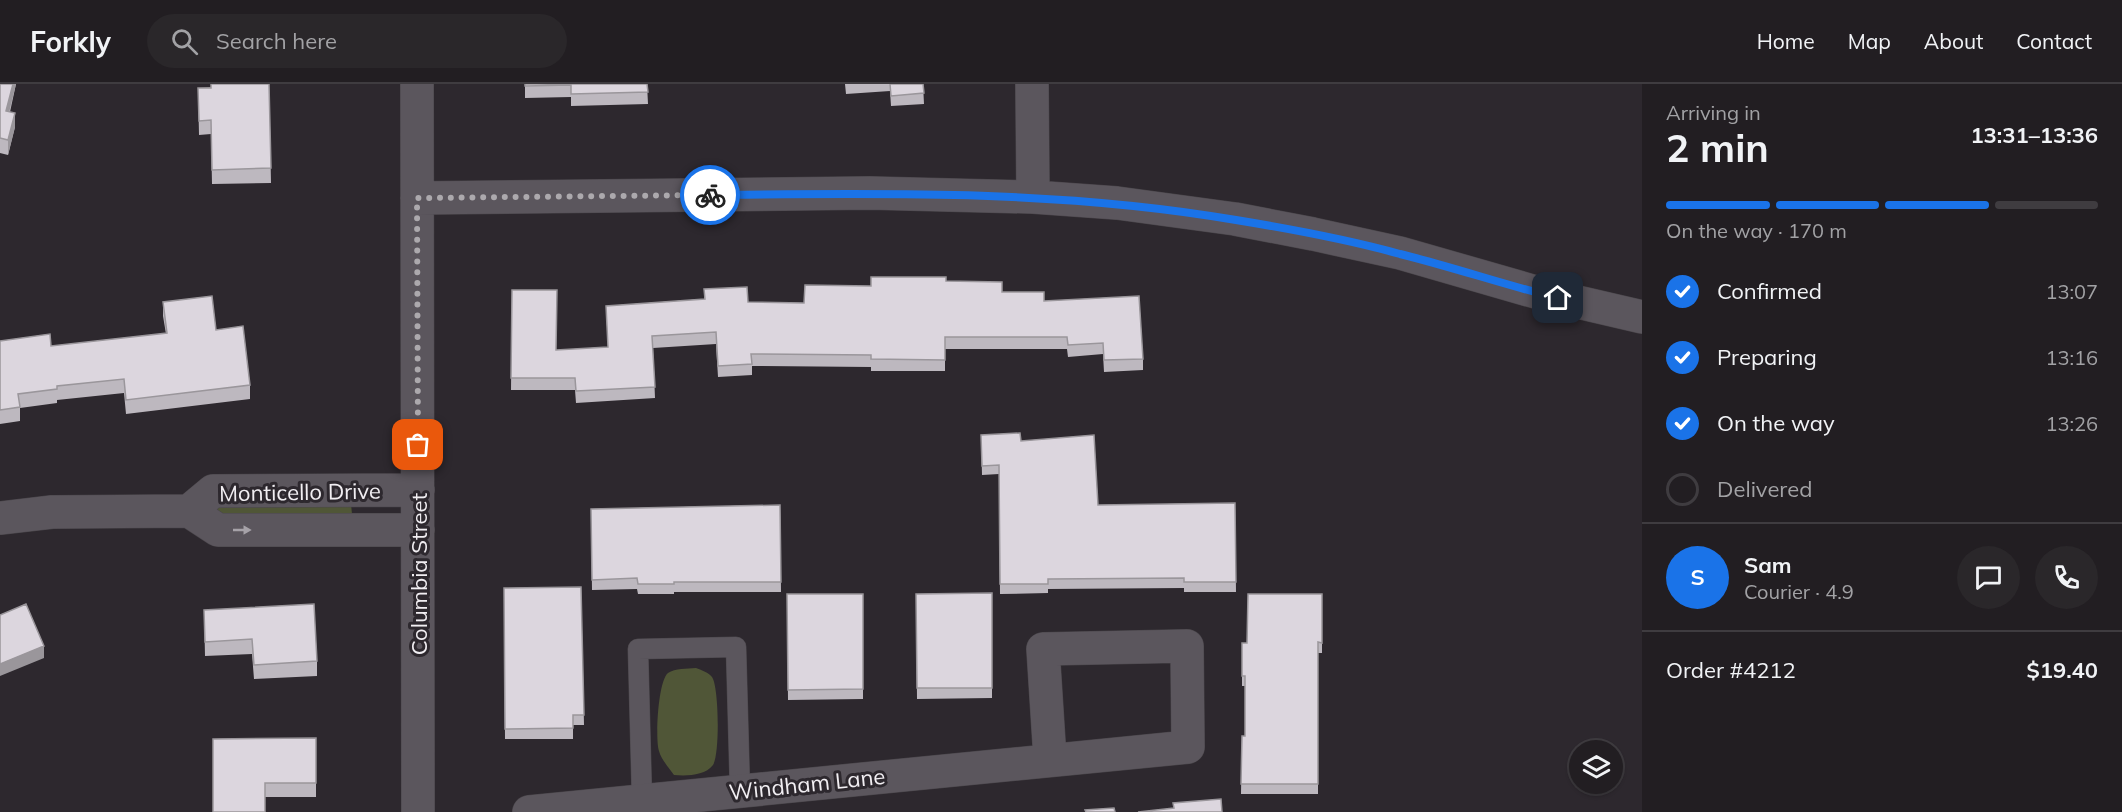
<!DOCTYPE html>
<html lang="en">
<head>
<meta charset="utf-8">
<style>
  body { margin:0; font-family:Mulish,sans-serif; background:#2a272a; color:#f1f3f6; height:100vh; display:flex; flex-direction:column; font-size:22px; white-space:nowrap }
  * { box-sizing:border-box; margin:0 }
  p { font-size:20px; color:#a2a2a5 }
  .icon { flex:none; width:33px; height:33px; fill:none; stroke:currentColor; stroke-width:2; stroke-linecap:round; stroke-linejoin:round }
  .map { position:relative; flex:1; overflow:hidden }
  .drawer { display:flex; flex-direction:column; background:#221e22; width:480px }
  .drawer>* { flex:none }
  .tools { position:absolute; left:1569px; top:656px; display:grid; gap:12px }
  .tools a { display:grid; place-items:center; width:54px; height:54px; border-radius:50%; background:#221e22; box-shadow:0 2px 4px #0004,0 0 0 2px #3f3c40; font-size:30px }
  .pin { position:absolute; display:grid; place-items:center; width:51px; height:51px; color:#fff; margin:-26px; border-radius:12px; box-shadow:0 3px 9px #0006 }
  .courier { position:absolute; display:grid; place-items:center; width:60px; height:60px; margin:-30px; border:4px solid #1a73e8; border-radius:50%; background:#fff; color:#222; box-shadow:0 2px 8px #0007 }
  .headline em { font-style:normal; font-weight:700 }
  .headline div { display:flex; flex-direction:column-reverse }
  .headline { display:flex; align-items:center; justify-content:space-between; height:102px; padding:0 24px }
  h1 { font-size:39px; font-weight:700; line-height:45px }
  .bar { display:grid; grid-template-columns:repeat(4,1fr); gap:9px 6px; align-content:center; height:72px; padding:0 24px }
  .bar i { height:8px; border-radius:4px; background:#3f3c40 }
  .bar .active { background:#1a73e8 }
  .bar p { grid-column:span 4 }
  .line { display:flex; align-items:center; gap:15px; padding:0 24px; border-top:2px solid #3f3c40 }
  .line div { flex:1 }
  .round { display:grid; place-items:center; flex:none; width:63px; height:63px; border-radius:32px; background:#2a272a }
  ol { padding:0 24px; list-style:none }
  li { display:flex; align-items:center; gap:18px; height:66px }
  li p { margin-inline-start:auto }
  li .icon { padding:6px; border-radius:50%; background:#1a73e8; color:#fff; stroke-width:4 }
  li:last-child { color:#a2a2a5 }
  li i { width:33px; height:33px; border:3px solid #3f3c40; border-radius:50% }
  header { display:flex; align-items:center; gap:36px; box-sizing:border-box; height:84px; padding:0 30px; background:#221e22; border-bottom:2px solid #3f3c40 }
  header strong { font-size:28px }
  nav { display:flex; gap:33px; margin-inline-start:auto; font-size:21px }
  .search { width:420px; height:54px; background:#2a272a; display:flex; align-items:center; gap:15px; box-sizing:border-box; padding:0 21px; border-radius:33px; color:#a2a2a5; font-size:22px }
  main { display:flex; flex:1; min-height:0 }
  .map>svg:first-child { display:block }
</style>
</head>
<body>
<header>
<strong>Forkly</strong>
<div class="search"><svg class="icon" aria-label="search" viewBox="0 0 24 24"><circle cx="10" cy="10" r="6"/><path d="M15 15l6 6"/></svg>Search here</div>
<nav><a>Home</a><a>Map</a><a>About</a><a>Contact</a></nav>
</header>
<main>
<div class="map">
<svg width="1642" height="728" viewBox="0 0 1642 728">
  <rect width="100%" height="100%" fill="#2d282e"/>
  <!-- green -->
  <path fill="#505637" d="M 351,420 L 352,430 L 208,432 L 206,423 Z
    M 696,584 C 701,586 708,588 712,593 C 719,603 720,670 713,681 C 705,692 686,692 674,691 C 669,684 661,675 659,667 C 655,655 658,597 668,589 C 675,584 687,585 696,584 Z"/>
  <g fill="none" stroke-linecap="round" stroke-linejoin="round">
    <!-- lane casing -->
    <g stroke="#4a464b" stroke-width="21">
      <path id="lane" d="M 642,716 L 638,565 L 736,563 L 740,707"/>
    </g>
    <!-- street casing -->
    <g stroke="#4a464b" stroke-width="34">
      <path id="street" d="M 417,0 L 418,728
        M 1032,0 L 1033,113
        M 417,114 L 870,109 L 1033,113 L 1117,119 L 1235,135 L 1313,150 L 1400,169 L 1539,209 L 1642,233
        M 189,427 L 213,407 L 418,406
        M 0,434 L 52,428 L 189,427 L 218,446 L 418,446
        M 529,728 L 1188,663 L 1187,562 L 1043,565 L 1050,675"/>
    </g>
    <!-- lane -->
    <use href="#lane" stroke="#5b565d" stroke-width="20"/>
    <!-- street -->
    <use href="#street" stroke="#5b565d" stroke-width="33"/>
  </g>
  <!-- wall -->
  <path fill="#bdb8bf" d="M 0,0 L 16,0 L 10,28 L 15,43 L 8,71 L 0,69 Z
    M 269,0 L 271,99 L 212,100 L 211,50 L 199,51 L 198,4 Z
    M 525,0 L 647,0 L 648,20 L 571,22 L 571,13 L 525,14 Z
    M 845,0 L 923,0 L 924,20 L 891,22 L 890,7 L 846,10 Z
    M 946,197 L 1002,208 L 1044,217 L 1143,275 L 1143,286 L 1104,288 L 1103,270 L 1068,273 L 1067,265 L 945,265 L 945,287 L 871,287 L 871,283 L 752,282 L 752,291 L 718,293 L 716,260 L 653,264 L 655,314 L 576,319 L 575,306 L 511,306 L 512,206 L 557,266 L 608,263 L 606,222 L 704,215 L 704,205 L 748,218 L 804,219 L 871,202 Z
    M 163,218 L 216,246 L 250,301 L 250,315 L 126,330 L 124,309 L 57,316 L 57,319 L 20,324 L 20,337 L 0,340 L 0,257 L 51,262 L 166,250 L 163,232 Z
    M 981,351 L 1021,357 L 1098,421 L 1235,419 L 1236,508 L 1184,508 L 1184,504 L 1048,505 L 1048,509 L 1000,510 L 999,390 L 982,391 Z
    M 780,421 L 781,508 L 674,508 L 674,510 L 638,510 L 637,505 L 592,506 L 591,425 Z
    M 581,503 L 584,641 L 573,641 L 573,655 L 505,655 L 504,504 Z
    M 992,509 L 992,614 L 917,615 L 916,510 Z
    M 787,510 L 863,510 L 863,615 L 788,616 Z
    M 1322,510 L 1322,569 L 1318,569 L 1318,710 L 1241,710 L 1242,652 L 1245,652 L 1245,602 L 1242,602 L 1242,559 L 1247,559 Z
    M 204,526 L 317,577 L 317,592 L 254,595 L 252,570 L 205,572 Z
    M 316,654 L 316,713 L 265,713 L 213,655 Z"/>
  <!-- shaded-wall -->
  <path fill="#9a969b" d="M 13,0 L 16,0 L 6,41 L 6,27 Z
    M 15,29 L 15,43 L 8,71 L 8,56 Z
    M 44,562 L 44,574 L 0,592 L 0,580 Z"/>
  <!-- building -->
  <path fill="#dcd6de" stroke="#9a969b" stroke-width="1.5" d="M 0,0 L 13,0 L 6,27 L 15,29 L 8,56 L 0,54 Z
    M 211,0 L 269,0 L 271,84 L 212,86 L 211,36 L 199,37 L 198,4 L 211,4 Z
    M 525,0 L 647,0 L 648,8 L 571,10 L 571,1 L 525,2 Z
    M 890,0 L 923,0 L 924,9 L 891,12 Z
    M 871,193 L 946,193 L 946,197 L 1002,198 L 1002,208 L 1044,208 L 1044,217 L 1139,212 L 1143,275 L 1104,276 L 1103,259 L 1068,261 L 1067,253 L 945,253 L 945,276 L 871,275 L 871,271 L 751,270 L 752,280 L 718,282 L 716,248 L 652,252 L 655,303 L 576,307 L 575,294 L 511,294 L 512,206 L 557,206 L 556,266 L 608,263 L 606,222 L 705,215 L 704,205 L 747,203 L 748,218 L 804,219 L 805,201 L 871,202 Z
    M 212,212 L 216,246 L 243,242 L 250,301 L 126,316 L 124,295 L 57,302 L 57,305 L 18,310 L 20,323 L 0,326 L 0,257 L 50,250 L 51,262 L 167,249 L 163,218 Z
    M 1020,349 L 1021,357 L 1094,351 L 1098,421 L 1235,419 L 1236,498 L 1184,498 L 1184,494 L 1048,495 L 1048,500 L 1000,500 L 999,381 L 982,382 L 981,351 Z
    M 780,421 L 781,498 L 674,498 L 674,500 L 638,500 L 637,494 L 592,496 L 591,425 Z
    M 581,503 L 584,631 L 573,631 L 573,644 L 505,645 L 504,504 Z
    M 992,509 L 992,604 L 917,604 L 916,510 Z
    M 787,510 L 863,510 L 863,605 L 788,606 Z
    M 1248,510 L 1322,510 L 1322,559 L 1318,558 L 1318,700 L 1241,700 L 1242,652 L 1245,652 L 1245,592 L 1242,592 L 1242,559 L 1247,559 Z
    M 26,520 L 44,562 L 0,580 L 0,531 Z
    M 314,520 L 317,577 L 254,581 L 252,555 L 205,558 L 204,526 Z
    M 316,654 L 316,699 L 265,699 L 265,728 L 213,728 L 213,655 Z
    M 1221,715 L 1222,728 L 1138,728 L 1174,724 L 1173,719 Z
    M 1114,724 L 1115,728 L 1086,728 L 1085,726 Z"/>
  <!-- one-way arrows -->
  <defs><path id="oneway-solid" d="M-6-.8H1V-3.2L6.5 0L1 3.2V.8H-6Z" transform="scale(1.5)"/></defs>
  <use fill="#a6a2a8" href="#oneway-solid" transform="translate(242 446)"/>
  <g fill="none" stroke-linecap="round" stroke-linejoin="round">
    <!-- done -->
    <path stroke="#aca9ad" stroke-width="6" stroke-dasharray="0 10.8" d="M 418,361 L 417,114 L 710,111"/>
    <!-- route -->
    <path stroke="#1a73e8" stroke-width="8" d="M 710,111 C 886,109 1062,106 1236,136 C 1291,145 1346,155 1400,170 C 1453,183 1505,201 1558,214"/>
  </g>
  <g text-anchor="middle" dominant-baseline="central" stroke-width="6" stroke-linejoin="round" paint-order="stroke">
    <!-- street labels -->
    <g font-size="22" fill="#f1eef2" stroke="#2d282e">
      <text transform="translate(300 408) rotate(-1)">Monticello Drive</text>
      <text transform="translate(419 490) rotate(-90)">Columbia Street</text>
      <text transform="translate(807 700) rotate(-6)">Windham Lane</text>
    </g>
  </g>
</svg>
<div class="tools">
<a><svg class="icon" aria-label="layers" viewBox="0 0 24 24"><path d="M12 4l9 5-9 5-9-5zM3 14l9 5 9-5"/></svg></a>
</div>
<div class="pin" style="left:418px;top:361px;background:#ea580c"><svg class="icon" aria-label="bag" viewBox="0 0 24 24"><path d="M5 8h14l-1 12H6zM9 8a3 3 0 0 1 6 0"/></svg></div>
<div class="pin" style="left:1558px;top:214px;background:#1f2937"><svg class="icon" aria-label="home" viewBox="0 0 24 24"><path d="M3 11l9-7 9 7M6 9v11h12V9"/></svg></div>
<div class="courier" style="left:710px;top:111px"><svg class="icon" aria-label="bike" viewBox="0 0 24 24"><circle cx="6" cy="16" r="4"/><circle cx="18" cy="16" r="4"/><path d="M6 16l4-8h5l3 8M10 8l3 8H6M13 5h3"/></svg></div>
</div>
<section class="drawer">
<div class="headline"><div><h1>2 min</h1><p>Arriving in</p></div><em>13:31–13:36</em></div>
<div class="bar"><i class="active"></i><i class="active"></i><i class="active"></i><i></i><p>On the way · 170 m</p></div>
<ol>
<li><svg class="icon" aria-label="check" viewBox="0 0 24 24"><path d="M5 12l5 5 9-10"/></svg>Confirmed<p>13:07</p></li>
<li><svg class="icon" aria-label="check" viewBox="0 0 24 24"><path d="M5 12l5 5 9-10"/></svg>Preparing<p>13:16</p></li>
<li><svg class="icon" aria-label="check" viewBox="0 0 24 24"><path d="M5 12l5 5 9-10"/></svg>On the way<p>13:26</p></li>
<li><i></i>Delivered</li>
</ol>
<div class="line" style="height:108px"><b class="round" style="background:#1a73e8;color:#fff">S</b><div><b>Sam</b><p>Courier · 4.9</p></div><a class="round"><svg class="icon" aria-label="chat" viewBox="0 0 24 24"><path d="M4 5h16v11H9l-5 4z"/></svg></a><a class="round"><svg class="icon" aria-label="phone" viewBox="0 0 24 24"><path d="M5 4h4l2 5-3 2q2 4 5 5l2-3 5 2v4C11 20 4 13 5 4z"/></svg></a></div>
<div class="line" style="height:78px"><div>Order #4212</div><b>$19.40</b></div>
</section>
</main>
</body>
</html>
